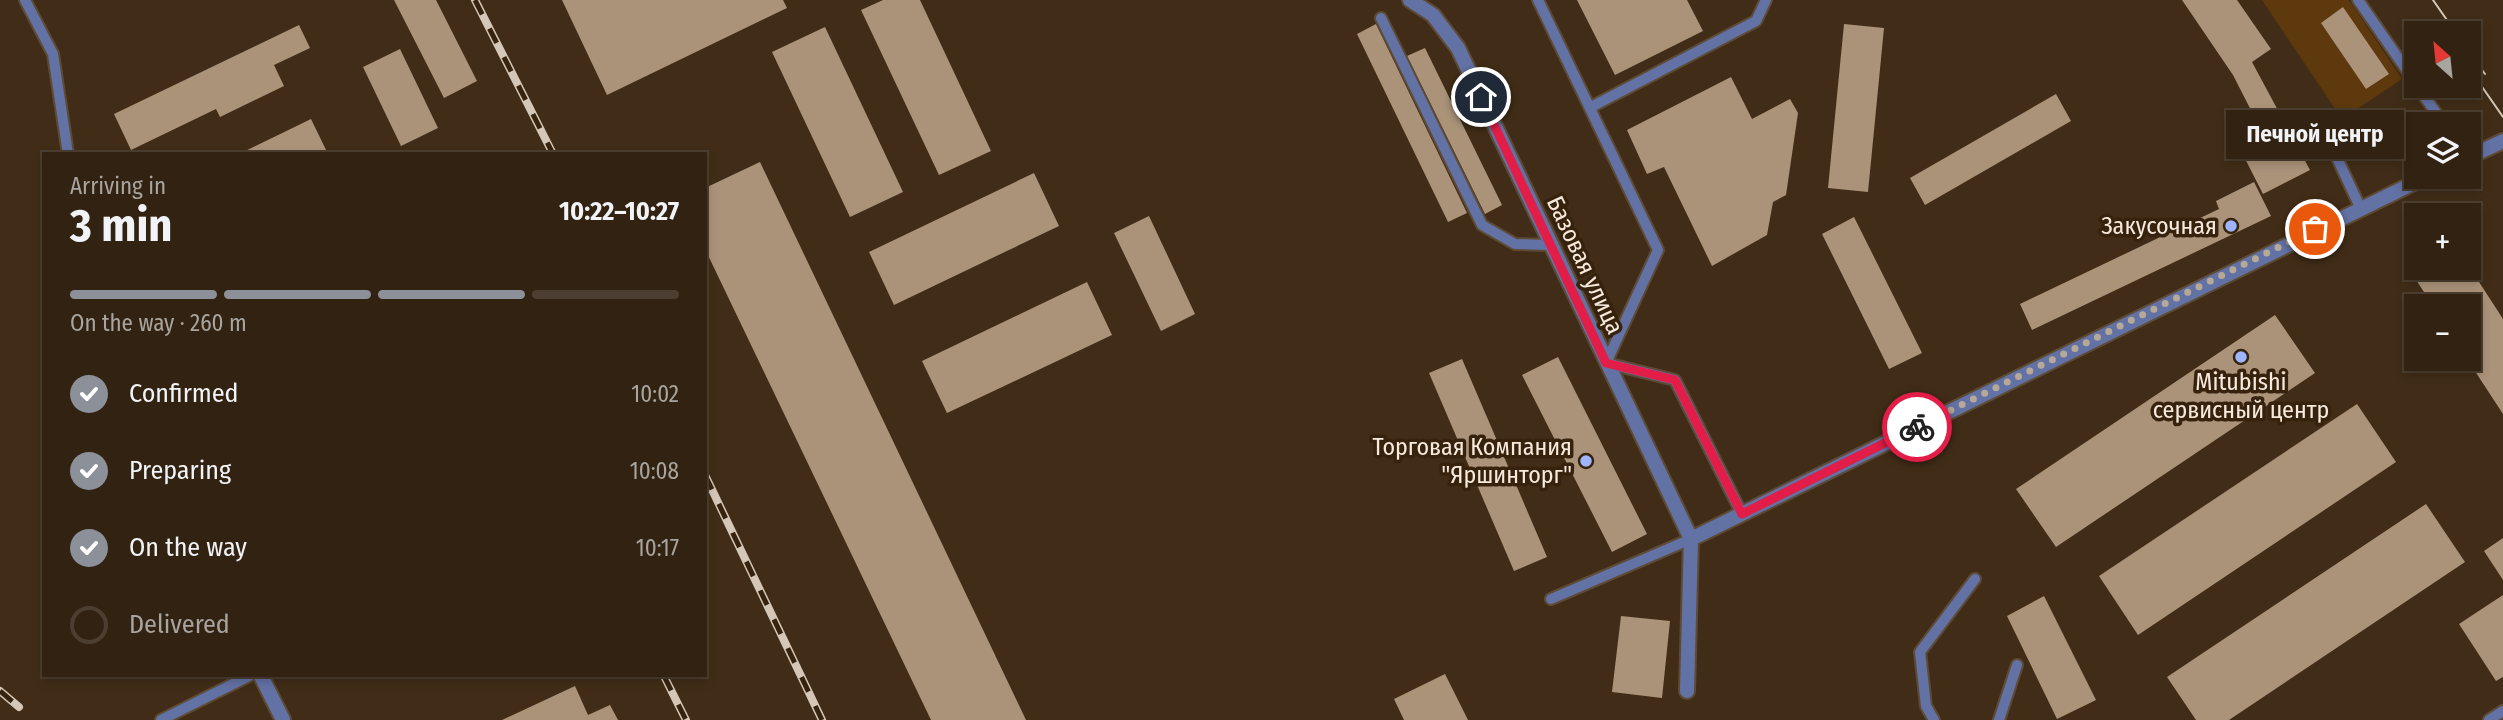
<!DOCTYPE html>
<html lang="en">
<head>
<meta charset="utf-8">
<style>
  body { margin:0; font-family:"Fira Sans Condensed",sans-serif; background:#392a1a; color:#f1f3f6; height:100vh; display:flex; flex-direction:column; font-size:26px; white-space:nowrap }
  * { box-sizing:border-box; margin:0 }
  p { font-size:23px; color:#a8a49f }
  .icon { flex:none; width:38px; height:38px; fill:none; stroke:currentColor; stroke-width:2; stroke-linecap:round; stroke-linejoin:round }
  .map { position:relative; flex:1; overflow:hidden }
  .drawer { position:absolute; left:42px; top:152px; width:665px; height:525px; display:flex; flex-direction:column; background:#312211; border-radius:0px; box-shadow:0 4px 10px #0003,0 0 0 2px #4c3f31 }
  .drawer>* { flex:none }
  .needle { width:46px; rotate:333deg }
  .controls { position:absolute; left:2404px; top:21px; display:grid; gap:14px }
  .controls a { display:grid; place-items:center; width:77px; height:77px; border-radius:0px; background:#312211; box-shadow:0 4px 10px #0003,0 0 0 2px #4c3f31; font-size:35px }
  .pin { position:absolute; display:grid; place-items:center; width:60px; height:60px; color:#fff; margin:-30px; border:4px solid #fff; border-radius:50%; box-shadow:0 2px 7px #0007 }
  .courier { position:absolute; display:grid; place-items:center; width:70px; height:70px; margin:-35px; border:5px solid #e11d48; border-radius:50%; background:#fff; color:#222; box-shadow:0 2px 9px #0007 }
  .bubble { position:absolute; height:49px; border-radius:0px; background:#312211; box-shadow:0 4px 10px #0003,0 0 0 2px #4c3f31; font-size:23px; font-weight:700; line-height:49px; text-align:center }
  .overview em { font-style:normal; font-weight:700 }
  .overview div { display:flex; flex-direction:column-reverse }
  .overview { display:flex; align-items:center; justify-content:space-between; height:119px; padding:0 28px }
  h1 { font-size:46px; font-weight:700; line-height:52px }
  .bar { display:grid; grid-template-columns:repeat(4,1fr); gap:10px 7px; align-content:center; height:84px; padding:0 28px }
  .bar i { height:9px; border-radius:5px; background:#4c3f31 }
  .bar .current { background:#8c9099 }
  .bar p { grid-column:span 4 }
  ol { padding:0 28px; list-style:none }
  li { display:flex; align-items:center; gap:21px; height:77px }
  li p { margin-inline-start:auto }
  li .icon { padding:7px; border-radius:50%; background:#8c9099; color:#fff; stroke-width:4 }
  li:last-child { color:#a8a49f }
  li i { width:38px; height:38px; border:4px solid #4c3f31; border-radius:50% }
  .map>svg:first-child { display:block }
</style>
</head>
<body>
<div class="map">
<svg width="2503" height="720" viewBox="0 0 2503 720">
  <rect width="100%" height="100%" fill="#412d17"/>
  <!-- green -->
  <path fill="#5d390d" d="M 2262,0 L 2349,0 L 2402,79 L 2342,119 Z"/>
  <!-- building -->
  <path fill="#ab937a" d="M 394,0 L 436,0 L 477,81 L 444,98 Z
    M 562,0 L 783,0 L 787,8 L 607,95 Z
    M 883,0 L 920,0 L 991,151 L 939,175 L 861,10 Z
    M 1577,0 L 1687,0 L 1703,31 L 1615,75 Z
    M 2182,0 L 2237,0 L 2271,49 L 2252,62 L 2310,170 L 2263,194 L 2233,135 L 2257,122 L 2233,75 Z
    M 2343,7 L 2389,74 L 2366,89 L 2321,23 Z
    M 1376,24 L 1467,213 L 1448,222 L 1357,34 Z
    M 1844,24 L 1884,28 L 1868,192 L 1828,188 Z
    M 299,25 L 310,48 L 274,65 L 284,86 L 220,117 L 216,109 L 131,150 L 114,114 Z
    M 825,27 L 903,192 L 850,217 L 772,52 Z
    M 1425,48 L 1502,205 L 1485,214 L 1407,56 Z
    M 400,49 L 438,128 L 401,146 L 363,67 Z
    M 1731,77 L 1752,119 L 1790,99 L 1798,113 L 1786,195 L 1773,202 L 1767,235 L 1712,266 L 1664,167 L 1647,174 L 1627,130 Z
    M 2056,94 L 2071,121 L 1925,205 L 1910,178 Z
    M 311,119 L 328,154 L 239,154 Z
    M 760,162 L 1026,720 L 931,720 L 705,249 L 705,188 Z
    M 1034,173 L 1059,226 L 894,305 L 869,252 Z
    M 2254,182 L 2271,216 L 2032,330 L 2020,304 L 2219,209 L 2216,201 Z
    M 1149,216 L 1195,314 L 1161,331 L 1114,233 Z
    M 1854,217 L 1922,353 L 1889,369 L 1822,234 Z
    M 2418,268 L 2470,268 L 2503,319 L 2503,414 L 2467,359 L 2469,306 L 2433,306 L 2411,272 Z
    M 1087,282 L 1112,335 L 947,413 L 922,361 Z
    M 2275,315 L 2315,373 L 2056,547 L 2016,489 Z
    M 1558,357 L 1647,534 L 1612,552 L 1522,375 Z
    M 1462,359 L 1547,557 L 1514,571 L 1429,373 Z
    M 2357,404 L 2396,462 L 2138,635 L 2099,576 Z
    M 2426,504 L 2465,562 L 2229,720 L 2196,720 L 2167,677 Z
    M 2503,538 L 2503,580 L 2484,551 Z
    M 2503,595 L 2503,677 L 2496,681 L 2459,624 Z
    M 2044,596 L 2096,700 L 2057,719 L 2007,616 Z
    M 1621,616 L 1670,621 L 1662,698 L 1612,692 Z
    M 1445,674 L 1468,720 L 1404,720 L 1394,699 Z
    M 575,686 L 588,715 L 610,705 L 618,720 L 502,720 Z"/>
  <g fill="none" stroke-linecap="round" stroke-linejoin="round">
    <!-- lane casing -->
    <g stroke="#5e4b37" stroke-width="14">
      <path id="lane" d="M 25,0 L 53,54 L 68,154
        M 1538,0 L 1658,250 L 1606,363 L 1675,380 L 1742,514
        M 2358,0 L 2417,85
        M 1381,18 L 1482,225 L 1515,244 L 1549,245
        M 2417,86 L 2444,124
        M 1591,107 L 1756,21 L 1766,0
        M 2338,160 L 2360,207
        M 1551,599 L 1691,539
        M 161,720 L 249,676
        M 1934,720 L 1926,706 L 1920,652 L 1975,579
        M 1999,720 L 2017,665
        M 2489,720 L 2503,711"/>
    </g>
    <!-- street casing -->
    <g stroke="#5e4b37" stroke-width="18">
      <path id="street" d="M 1410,0 L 1433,15 L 1458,48 L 1691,539 L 1687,691
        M 2469,157 L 2503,141
        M 1691,539 L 2426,177
        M 261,676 L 283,720"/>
    </g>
    <!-- lane -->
    <use href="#lane" stroke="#6372a5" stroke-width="10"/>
    <!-- street -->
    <use href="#street" stroke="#6372a5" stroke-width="14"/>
    <!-- tram -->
    <path stroke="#d5c7b8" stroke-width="2" d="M 2433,0 L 2456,33
      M 2469,52 L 2485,74
      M 2469,68 L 2503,117"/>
    <!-- rail casing -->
    <g stroke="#d5c7b8" stroke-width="8">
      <path id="rail" d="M 475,0 L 553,154
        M 705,475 L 822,720
        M 664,676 L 686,720
        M 0,691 L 19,707"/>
    </g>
    <!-- rail -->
    <use href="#rail" stroke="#37230d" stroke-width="5" stroke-dasharray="16" stroke-linecap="butt"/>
  </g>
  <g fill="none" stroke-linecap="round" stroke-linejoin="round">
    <!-- done -->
    <path stroke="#b7a898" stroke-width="7" stroke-dasharray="0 12.6" d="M 1917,427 L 2315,229"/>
    <!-- route -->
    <path stroke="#e11d48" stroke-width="9" d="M 1481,97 L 1606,363 L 1675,380 L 1742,514 L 1917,427"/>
  </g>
  <!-- markers -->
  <g fill="#9eb4fd" stroke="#37230d" stroke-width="2.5">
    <circle cx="2231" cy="226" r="7"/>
    <circle cx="2241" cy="357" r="7"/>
    <circle cx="1586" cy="461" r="7"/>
  </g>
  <g text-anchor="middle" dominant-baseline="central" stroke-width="7" stroke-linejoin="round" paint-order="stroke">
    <!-- poi labels -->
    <g font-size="24" fill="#f7eadd" stroke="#37230d" text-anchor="end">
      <text x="2217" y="226">Закусочная</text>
      <text x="2241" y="382" text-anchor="middle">Mitubishi<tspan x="2241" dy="28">сервисный центр</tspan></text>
      <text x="1572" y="447">Торговая Компания<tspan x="1572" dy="28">"Яршинторг"</tspan></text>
    </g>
    <!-- street labels -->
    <g font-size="24" fill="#f7eadd" stroke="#37230d">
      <text transform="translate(1585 265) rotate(65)">Базовая улица</text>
    </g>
  </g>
</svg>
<div class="controls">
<a><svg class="needle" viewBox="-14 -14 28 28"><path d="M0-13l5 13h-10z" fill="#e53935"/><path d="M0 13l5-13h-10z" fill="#a8a49f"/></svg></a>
<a><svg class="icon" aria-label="layers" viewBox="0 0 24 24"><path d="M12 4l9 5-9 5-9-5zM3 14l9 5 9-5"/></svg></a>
<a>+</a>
<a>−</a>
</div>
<div class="pin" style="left:2315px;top:229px;background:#ea580c"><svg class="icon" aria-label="bag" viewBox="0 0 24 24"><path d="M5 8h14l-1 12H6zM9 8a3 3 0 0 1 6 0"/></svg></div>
<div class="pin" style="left:1481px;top:97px;background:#1f2937"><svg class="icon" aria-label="home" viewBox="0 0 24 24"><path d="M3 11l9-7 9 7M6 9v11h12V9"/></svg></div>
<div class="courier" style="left:1917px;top:427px"><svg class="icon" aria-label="bike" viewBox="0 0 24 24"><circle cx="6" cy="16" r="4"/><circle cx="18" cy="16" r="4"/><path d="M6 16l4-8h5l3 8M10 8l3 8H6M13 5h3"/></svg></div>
<div class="bubble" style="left:2226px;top:110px;width:178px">Печной центр</div>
<section class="drawer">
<div class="overview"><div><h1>3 min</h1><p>Arriving in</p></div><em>10:22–10:27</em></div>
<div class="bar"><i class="current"></i><i class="current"></i><i class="current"></i><i></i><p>On the way · 260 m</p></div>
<ol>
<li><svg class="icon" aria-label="check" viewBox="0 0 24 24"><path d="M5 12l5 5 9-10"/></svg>Confirmed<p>10:02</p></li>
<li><svg class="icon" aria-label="check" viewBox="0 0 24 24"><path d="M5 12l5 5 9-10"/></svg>Preparing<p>10:08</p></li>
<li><svg class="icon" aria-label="check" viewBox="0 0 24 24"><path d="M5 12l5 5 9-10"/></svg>On the way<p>10:17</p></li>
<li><i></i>Delivered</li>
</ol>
</section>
</div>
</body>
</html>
